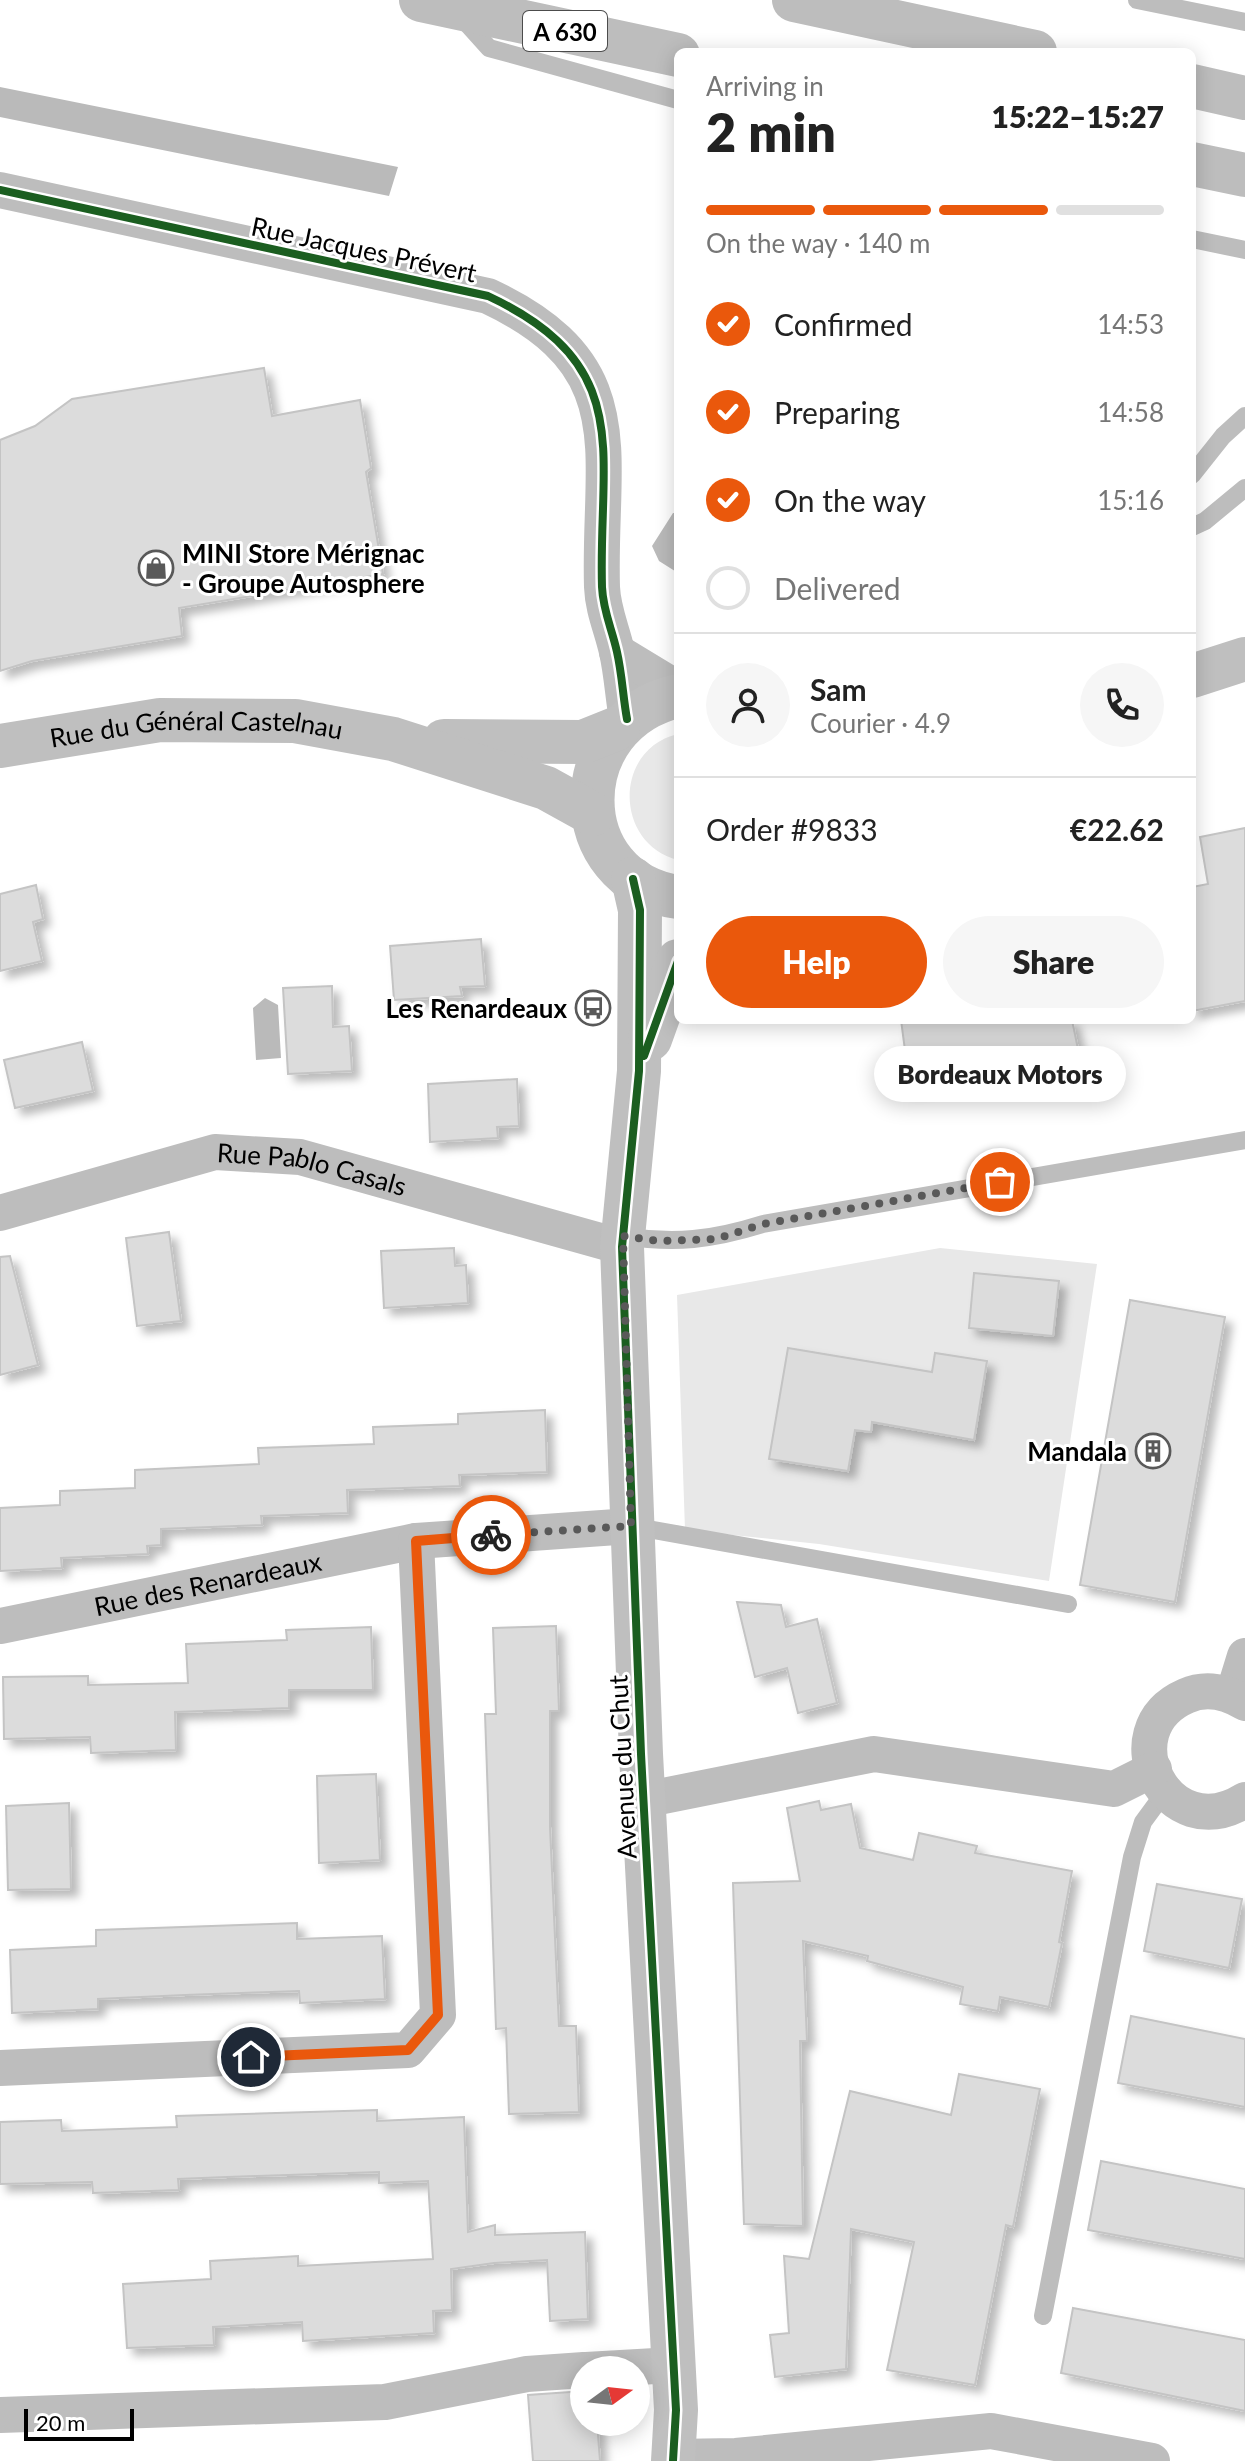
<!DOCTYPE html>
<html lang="en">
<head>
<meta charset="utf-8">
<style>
  body { margin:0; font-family:Lato,sans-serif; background:#f6f6f6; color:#222; height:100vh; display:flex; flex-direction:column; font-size:30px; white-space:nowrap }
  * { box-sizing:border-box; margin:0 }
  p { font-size:26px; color:#767676 }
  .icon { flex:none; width:44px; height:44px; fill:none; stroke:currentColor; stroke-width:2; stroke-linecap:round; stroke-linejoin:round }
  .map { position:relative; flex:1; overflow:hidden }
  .side { position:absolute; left:674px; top:48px; width:522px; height:976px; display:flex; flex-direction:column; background:#fff; border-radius:12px; box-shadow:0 4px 20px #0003 }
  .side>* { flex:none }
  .needle { width:52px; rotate:75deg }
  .tools { position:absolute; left:570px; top:2356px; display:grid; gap:16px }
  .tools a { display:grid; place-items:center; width:80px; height:80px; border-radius:50%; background:#fff; box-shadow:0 4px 20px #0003; font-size:40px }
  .scale { position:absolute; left:24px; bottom:20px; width:110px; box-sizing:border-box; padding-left:8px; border:4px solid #000; border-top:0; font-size:22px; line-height:28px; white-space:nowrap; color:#000; -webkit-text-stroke:6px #fff; paint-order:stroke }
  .pin { position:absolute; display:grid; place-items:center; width:68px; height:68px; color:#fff; margin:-34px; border:4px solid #fff; border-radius:50%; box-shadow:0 2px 8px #0007 }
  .courier { position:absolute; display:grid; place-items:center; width:80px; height:80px; margin:-40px; border:6px solid #ea580c; border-radius:50%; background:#fff; color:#222; box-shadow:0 2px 10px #0007 }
  .bubble { position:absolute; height:56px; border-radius:28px; background:#fff; box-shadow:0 4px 20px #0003; font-size:26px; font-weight:800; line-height:56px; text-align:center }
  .headline em { font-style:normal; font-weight:800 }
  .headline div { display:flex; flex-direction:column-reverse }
  .headline { display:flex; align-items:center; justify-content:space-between; height:136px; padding:0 32px }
  h1 { font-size:52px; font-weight:800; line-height:60px }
  .bar { display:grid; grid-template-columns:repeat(4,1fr); gap:12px 8px; align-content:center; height:96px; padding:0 32px }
  .bar i { height:10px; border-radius:6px; background:#e0e0e0 }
  .bar .selected { background:#ea580c }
  .bar p { grid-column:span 4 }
  .line { display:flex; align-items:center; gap:20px; padding:0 32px; border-top:2px solid #e0e0e0 }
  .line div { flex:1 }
  .round { display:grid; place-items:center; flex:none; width:84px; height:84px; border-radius:42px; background:#f6f6f6 }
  ol { padding:0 32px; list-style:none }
  li { display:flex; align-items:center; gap:24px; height:88px }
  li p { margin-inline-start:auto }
  li .icon { padding:8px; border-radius:50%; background:#ea580c; color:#fff; stroke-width:4 }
  li:last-child { color:#767676 }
  li i { width:44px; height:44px; border:4px solid #e0e0e0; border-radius:50% }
  .button { display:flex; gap:16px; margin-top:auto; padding:16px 32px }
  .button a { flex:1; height:92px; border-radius:48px; background:#ea580c; color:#fff; font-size:32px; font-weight:800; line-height:92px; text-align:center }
  .button a+a { background:#f6f6f6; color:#222 }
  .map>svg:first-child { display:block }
</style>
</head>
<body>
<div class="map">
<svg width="1245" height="2461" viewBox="0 0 1245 2461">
  <defs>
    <filter id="shadow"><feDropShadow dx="7" dy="7" stdDeviation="4" flood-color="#0004"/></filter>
  </defs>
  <rect width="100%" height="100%" fill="#fff"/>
  <!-- green -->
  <path fill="#e8e8e8" d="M 678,734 L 678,860 C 614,844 613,749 678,734 Z
    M 940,1248 L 1097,1264 L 1049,1581 L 819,1544 L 685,1530 L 677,1295 Z"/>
  <!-- water -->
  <path fill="#bababa" d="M 0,87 L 398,167 L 389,196 L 0,117 Z
    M 673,513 L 678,513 L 678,573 L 659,561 L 652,546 Z
    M 265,998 L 278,1005 L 281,1058 L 256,1060 L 253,1008 Z"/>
  <!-- building -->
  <path fill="#dcdcdc" stroke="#c4c4c4" stroke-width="2" filter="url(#shadow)" d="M 264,368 L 272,416 L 360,400 L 371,468 L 366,472 L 383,574 L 179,608 L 182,636 L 32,661 L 0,671 L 0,440 L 35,426 L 72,399 Z
    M 1245,828 L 1245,1001 L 1192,1011 L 1192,887 L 1208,884 L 1200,837 Z
    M 36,885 L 43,919 L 33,922 L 42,961 L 0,971 L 0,894 Z
    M 481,939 L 485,986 L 460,987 L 462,996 L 394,1000 L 390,946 Z
    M 332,986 L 333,1027 L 349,1026 L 352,1071 L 288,1074 L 283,988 Z
    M 901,1020 L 1072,1020 L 1079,1054 L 910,1088 Z
    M 82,1042 L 93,1091 L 15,1108 L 4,1060 Z
    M 517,1079 L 519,1126 L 497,1127 L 498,1138 L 430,1142 L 428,1084 Z
    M 169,1232 L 181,1321 L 137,1326 L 126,1238 Z
    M 454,1248 L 455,1266 L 466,1265 L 468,1303 L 384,1308 L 381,1251 Z
    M 10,1256 L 38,1365 L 0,1375 L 0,1257 Z
    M 974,1273 L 1059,1281 L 1053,1336 L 969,1328 Z
    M 1130,1300 L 1225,1317 L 1175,1602 L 1080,1585 Z
    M 788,1348 L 932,1372 L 935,1353 L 987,1361 L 974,1440 L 872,1422 L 871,1432 L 855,1430 L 848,1471 L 769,1459 Z
    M 545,1410 L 547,1472 L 459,1475 L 460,1486 L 347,1490 L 348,1513 L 261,1516 L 262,1525 L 161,1529 L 161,1545 L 147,1546 L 148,1554 L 61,1558 L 62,1568 L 0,1571 L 0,1508 L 60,1505 L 60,1491 L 135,1488 L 135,1470 L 259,1464 L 258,1448 L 374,1444 L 373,1427 L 458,1424 L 458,1414 Z
    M 737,1602 L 781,1605 L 786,1627 L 817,1619 L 837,1703 L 798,1713 L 787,1668 L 755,1677 Z
    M 556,1626 L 559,1711 L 550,1711 L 550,1827 L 559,2026 L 576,2026 L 579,2112 L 509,2114 L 506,2028 L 496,2029 L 488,1800 L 485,1714 L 496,1714 L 493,1628 Z
    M 371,1627 L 373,1690 L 289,1690 L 289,1708 L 175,1712 L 176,1750 L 91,1753 L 90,1737 L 4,1739 L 3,1677 L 88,1676 L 88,1685 L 188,1683 L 186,1644 L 287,1640 L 286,1630 Z
    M 376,1774 L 380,1860 L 319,1863 L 317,1776 Z
    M 819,1801 L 821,1810 L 851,1804 L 860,1848 L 913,1860 L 919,1833 L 977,1846 L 975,1853 L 1072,1871 L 1059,1942 L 1062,1943 L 1049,2007 L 1000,1997 L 998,2011 L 960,2004 L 963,1987 L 867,1961 L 868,1956 L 803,1941 L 807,2041 L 800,2041 L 803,2226 L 744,2224 L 733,1883 L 800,1881 L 787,1808 Z
    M 69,1803 L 71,1889 L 8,1890 L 6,1806 Z
    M 1157,1884 L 1242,1899 L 1229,1968 L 1144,1951 Z
    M 297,1923 L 297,1939 L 382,1936 L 385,1999 L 300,2003 L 299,1991 L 185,1995 L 98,1999 L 98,2009 L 12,2013 L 10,1950 L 96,1946 L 96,1930 Z
    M 1131,2016 L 1245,2039 L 1245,2107 L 1118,2083 Z
    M 959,2074 L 1040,2089 L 1013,2227 L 1006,2225 L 975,2385 L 887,2370 L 914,2242 L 851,2229 L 846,2369 L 775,2377 L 770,2335 L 789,2333 L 784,2256 L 809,2259 L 850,2091 L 951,2115 Z
    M 377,2110 L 377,2121 L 464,2117 L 468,2232 L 495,2225 L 495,2235 L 585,2232 L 588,2319 L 550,2321 L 547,2260 L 494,2263 L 451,2269 L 452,2310 L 433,2311 L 434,2333 L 303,2341 L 302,2322 L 213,2327 L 214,2345 L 127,2348 L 123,2284 L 211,2279 L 210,2261 L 298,2256 L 298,2266 L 433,2259 L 428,2181 L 379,2183 L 379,2172 L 227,2177 L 178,2179 L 179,2190 L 93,2193 L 92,2182 L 0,2184 L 0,2122 L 61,2120 L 62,2131 L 177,2127 L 176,2116 Z
    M 1101,2161 L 1245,2189 L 1245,2259 L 1088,2230 Z
    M 1073,2308 L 1245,2340 L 1245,2411 L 1061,2373 Z
    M 584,2391 L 584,2422 L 597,2422 L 600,2461 L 533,2461 L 528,2395 Z"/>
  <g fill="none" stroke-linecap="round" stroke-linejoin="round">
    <!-- lane -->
    <path stroke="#bdbdbd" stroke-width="18" d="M 1137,0 L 1245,22
      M 462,18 L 489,48 L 678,100
      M 1192,239 L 1245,250
      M 1192,475 L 1223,436 L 1245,416
      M 1192,527 L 1205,521 L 1245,488
      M 623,1236 C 675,1244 712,1240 763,1224 L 1245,1140
      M 631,1526 L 1068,1604
      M 1043,2316 L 1132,1857 L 1143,1822 L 1165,1792"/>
    <!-- street -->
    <g stroke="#bdbdbd" stroke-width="36">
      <path d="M 0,190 L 488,296 C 637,366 598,452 602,587 C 603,611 612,629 617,652 C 622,674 623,697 627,719"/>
      <path d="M 617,652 L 678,689"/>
      <path id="s1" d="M 0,1213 L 215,1152 L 300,1157 L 622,1247"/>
      <path id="s2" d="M 0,1626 L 416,1541 L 631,1526"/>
      <path d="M 1233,1695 L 1245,1656"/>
      <path d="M 1245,1703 C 1227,1692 1206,1687 1186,1696 C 1108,1730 1167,1849 1245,1800"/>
      <path d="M 643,1800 L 874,1754 L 1114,1789 L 1154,1769"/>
      <path d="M 0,2068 L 408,2050 L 438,2015 L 416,1541"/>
      <path d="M 586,2370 L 673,2365"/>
      <path d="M 0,2415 L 385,2402 L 527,2374 L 584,2370"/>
      <path d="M 673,2457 L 736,2456 L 991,2431 L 1152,2461"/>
    </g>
    <!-- secondary -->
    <g stroke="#bfbfbf" stroke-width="44">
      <path d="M 1192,676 L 1245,659"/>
      <path d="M 678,696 C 564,722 564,880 678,897"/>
      <path d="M 444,741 L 583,742 L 618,728"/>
      <path id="s3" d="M 0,746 L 160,720 L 295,721 L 393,739 L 546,788 L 593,814"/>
      <path d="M 633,879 L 640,910 L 639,1071 L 622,1247 L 641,1754 L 676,2410 L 673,2461"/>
      <path d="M 650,1039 L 678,961"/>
    </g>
    <!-- highway -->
    <path stroke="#bdbdbd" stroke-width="44" d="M 421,0 L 678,55
      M 794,0 L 1035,52
      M 1192,86 L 1245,98
      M 1192,164 L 1245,175"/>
    <!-- cycleway casing -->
    <g stroke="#fff" stroke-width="13">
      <path id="cycleway" d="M 0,190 L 488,296 C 637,366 598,452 602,587 C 603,611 612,629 617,652 C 622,674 623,697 627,719
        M 633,879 L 640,910 L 639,1071 L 622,1247 L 641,1754 L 676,2410 L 673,2461
        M 644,1056 L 678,961"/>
    </g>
    <!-- cycleway -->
    <use href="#cycleway" stroke="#1b5e20" stroke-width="8"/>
  </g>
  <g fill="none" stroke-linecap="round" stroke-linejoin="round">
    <!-- done -->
    <path stroke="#595959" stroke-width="8" stroke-dasharray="0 14.4" d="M 491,1535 L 631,1526 L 623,1236 L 659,1241 L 716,1239 L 763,1224 L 1000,1182"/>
    <!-- route -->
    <path stroke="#ea580c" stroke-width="10" d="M 251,2057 L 408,2050 L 438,2015 L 416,1541 L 491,1535"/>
  </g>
  <!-- icons -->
  <defs>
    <g id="shop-ring" transform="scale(1.8)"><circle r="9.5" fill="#fff" stroke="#595959" stroke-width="1.5"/><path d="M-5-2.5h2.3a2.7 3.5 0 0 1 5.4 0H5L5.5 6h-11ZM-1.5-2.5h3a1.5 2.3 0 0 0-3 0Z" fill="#595959"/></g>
    <g id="bus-ring" transform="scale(1.8)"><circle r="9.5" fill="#fff" stroke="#595959" stroke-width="1.5"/><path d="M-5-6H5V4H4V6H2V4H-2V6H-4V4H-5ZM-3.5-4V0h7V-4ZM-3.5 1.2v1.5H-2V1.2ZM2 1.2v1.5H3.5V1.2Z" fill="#595959"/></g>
    <g id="building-ring" transform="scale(1.8)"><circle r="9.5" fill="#fff" stroke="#595959" stroke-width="1.5"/><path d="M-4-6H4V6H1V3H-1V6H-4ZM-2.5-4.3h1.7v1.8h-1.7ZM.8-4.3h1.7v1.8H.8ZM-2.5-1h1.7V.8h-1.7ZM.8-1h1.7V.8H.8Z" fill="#595959"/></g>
  </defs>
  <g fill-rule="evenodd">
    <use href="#shop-ring" x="156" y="568"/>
    <use href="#bus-ring" x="593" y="1008"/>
    <use href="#building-ring" x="1153" y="1451"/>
  </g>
  <g text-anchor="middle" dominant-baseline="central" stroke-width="6" stroke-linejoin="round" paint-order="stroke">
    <!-- shield labels -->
    <rect fill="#fff" stroke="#4c4c4c" stroke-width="2" x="523" y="11" width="84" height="40" rx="6"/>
    <g font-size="24" font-weight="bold" fill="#000">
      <text x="565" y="31">A 630</text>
    </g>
    <!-- street labels -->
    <g font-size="26" fill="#000" stroke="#fff">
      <text transform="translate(364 249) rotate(12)">Rue Jacques Prévert</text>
      <text stroke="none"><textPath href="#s3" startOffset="198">Rue du Général Castelnau</textPath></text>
      <text stroke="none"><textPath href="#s1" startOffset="322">Rue Pablo Casals</textPath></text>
      <text stroke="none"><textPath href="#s2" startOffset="212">Rue des Renardeaux</textPath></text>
      <text transform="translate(622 1767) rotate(-93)">Avenue du Chut</text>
    </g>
    <!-- poi labels -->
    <g font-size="26" font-weight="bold" fill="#000" stroke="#fff" text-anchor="end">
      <text x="182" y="553" text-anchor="start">MINI Store Mérignac<tspan x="182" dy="30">- Groupe Autosphere</tspan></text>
      <text x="567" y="1008">Les Renardeaux</text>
      <text x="1127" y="1451">Mandala</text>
    </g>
  </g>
</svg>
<div class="tools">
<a><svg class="needle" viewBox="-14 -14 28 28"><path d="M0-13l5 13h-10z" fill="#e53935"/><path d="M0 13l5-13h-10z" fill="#767676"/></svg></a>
</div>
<div class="scale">20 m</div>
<div class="pin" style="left:1000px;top:1182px;background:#ea580c"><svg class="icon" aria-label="bag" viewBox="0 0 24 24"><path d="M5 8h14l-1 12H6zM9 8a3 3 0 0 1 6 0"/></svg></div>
<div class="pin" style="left:251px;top:2057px;background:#1f2937"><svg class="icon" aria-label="home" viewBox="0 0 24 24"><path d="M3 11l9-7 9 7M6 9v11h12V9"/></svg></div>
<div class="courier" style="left:491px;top:1535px"><svg class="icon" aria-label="bike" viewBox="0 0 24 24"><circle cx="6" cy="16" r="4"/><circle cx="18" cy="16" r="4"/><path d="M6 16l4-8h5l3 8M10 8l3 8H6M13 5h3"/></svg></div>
<div class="bubble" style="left:874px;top:1046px;width:252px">Bordeaux Motors</div>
<section class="side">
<div class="headline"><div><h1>2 min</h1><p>Arriving in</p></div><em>15:22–15:27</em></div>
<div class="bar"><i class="selected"></i><i class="selected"></i><i class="selected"></i><i></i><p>On the way · 140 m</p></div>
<ol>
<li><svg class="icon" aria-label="check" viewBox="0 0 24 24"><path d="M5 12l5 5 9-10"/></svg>Confirmed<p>14:53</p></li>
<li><svg class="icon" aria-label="check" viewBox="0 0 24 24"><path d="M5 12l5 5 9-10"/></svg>Preparing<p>14:58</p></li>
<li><svg class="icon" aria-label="check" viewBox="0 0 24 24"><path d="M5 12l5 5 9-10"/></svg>On the way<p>15:16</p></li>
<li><i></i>Delivered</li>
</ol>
<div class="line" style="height:144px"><a class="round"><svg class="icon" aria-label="person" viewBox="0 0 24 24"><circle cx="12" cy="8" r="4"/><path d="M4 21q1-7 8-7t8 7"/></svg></a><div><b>Sam</b><p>Courier · 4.9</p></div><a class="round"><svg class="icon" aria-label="phone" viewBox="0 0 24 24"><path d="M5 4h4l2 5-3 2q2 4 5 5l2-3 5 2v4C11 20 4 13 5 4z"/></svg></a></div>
<div class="line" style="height:104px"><div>Order #9833</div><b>€22.62</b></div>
<div class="button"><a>Help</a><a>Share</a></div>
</section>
</div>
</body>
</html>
